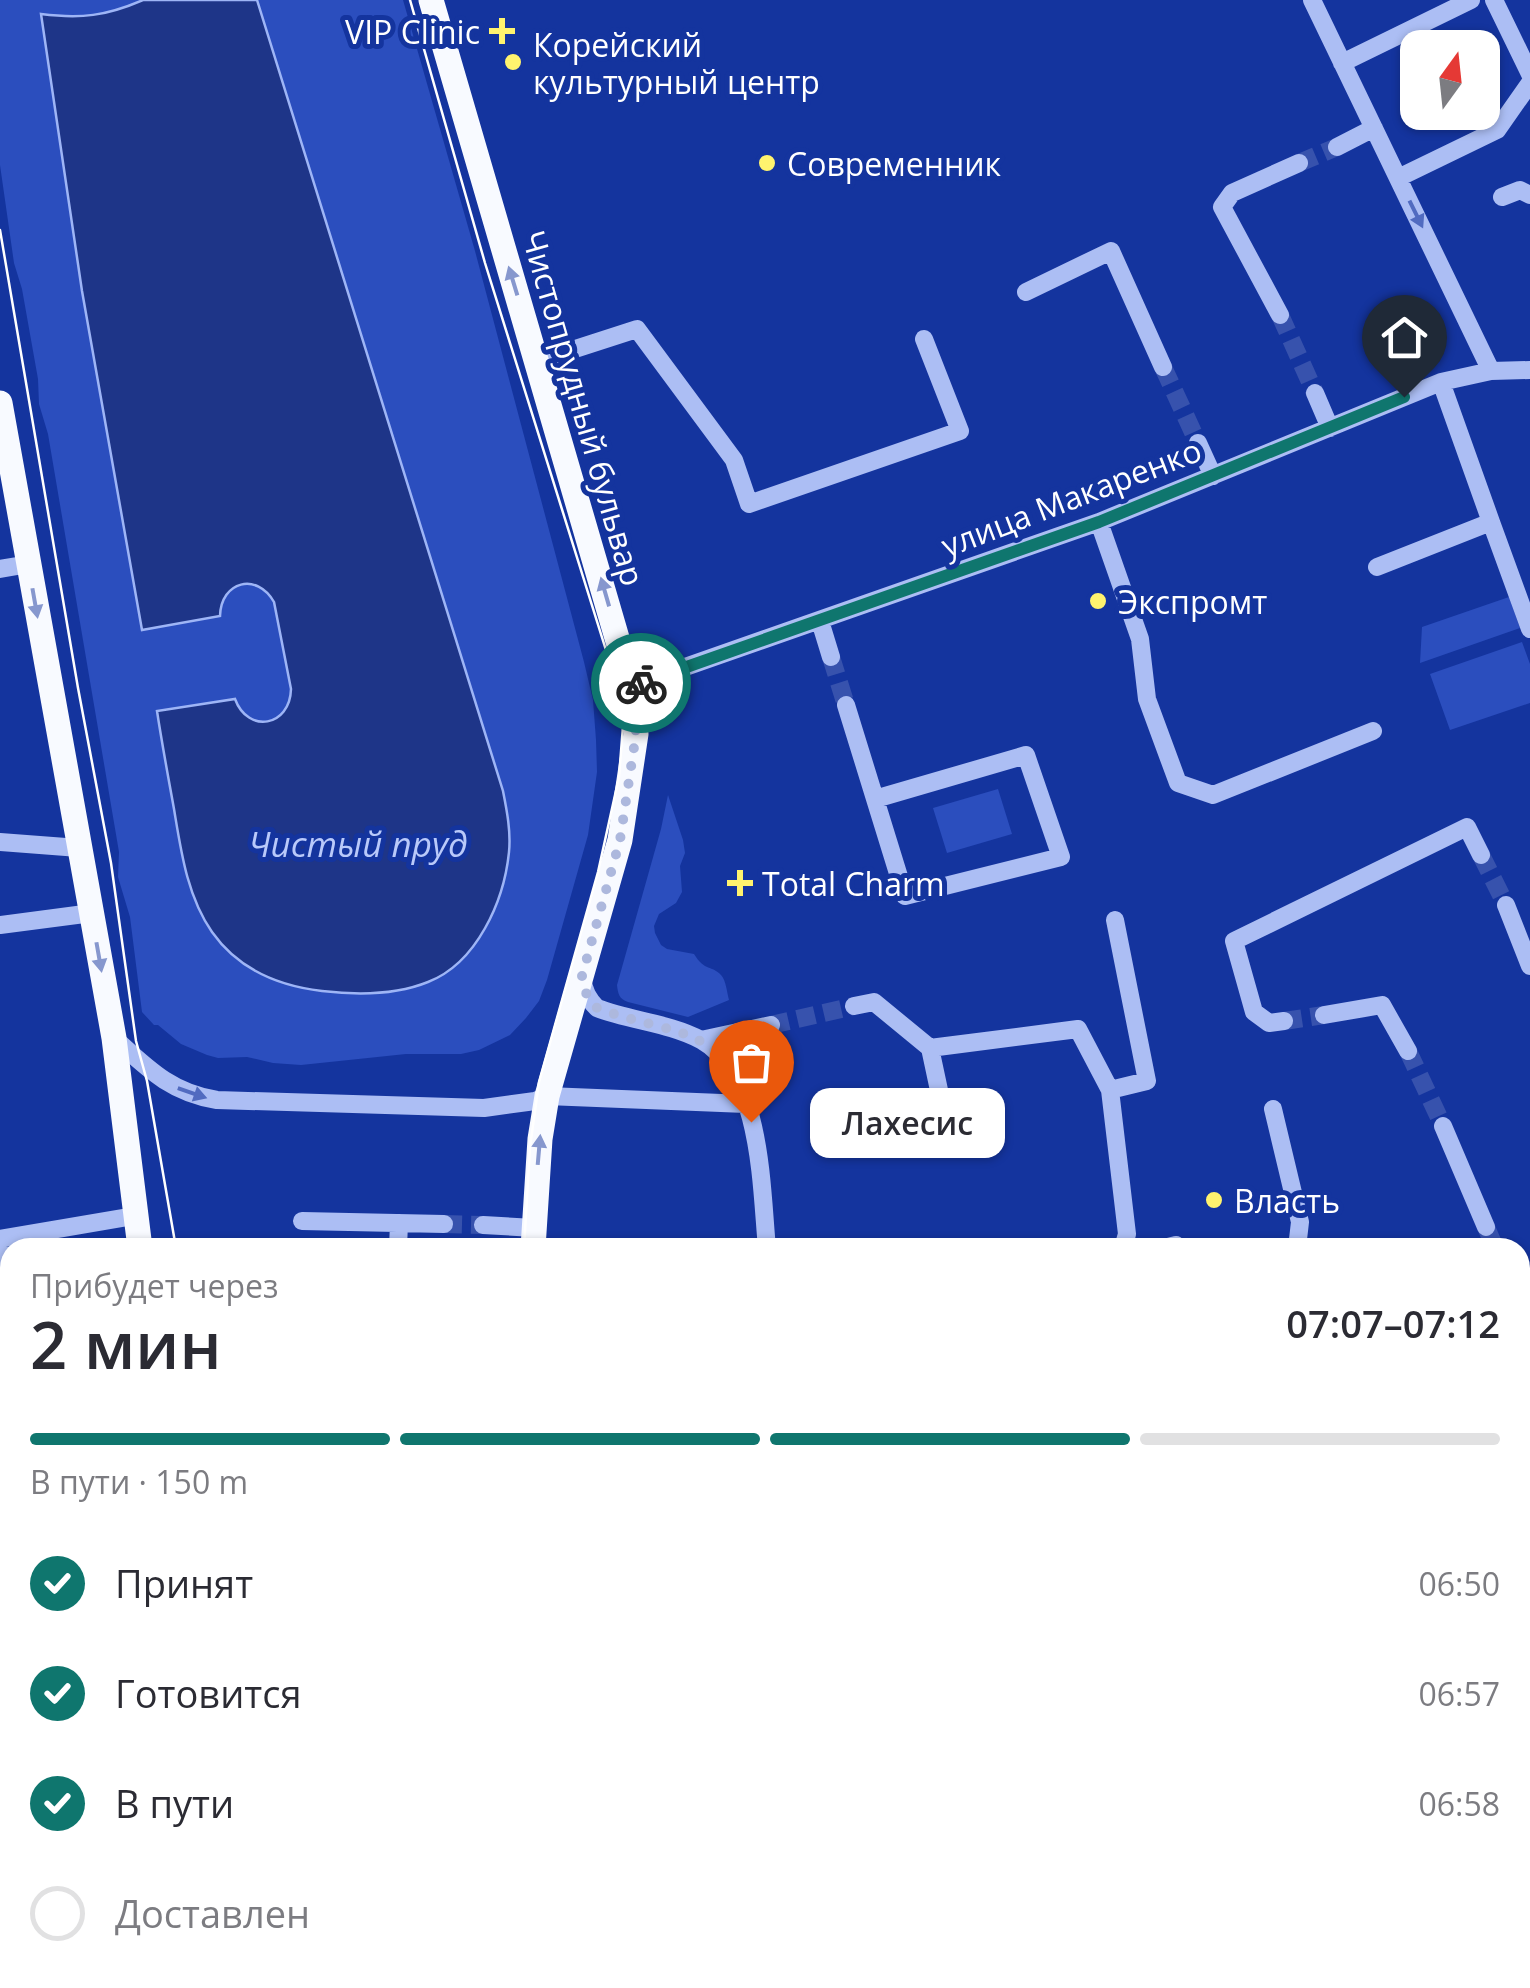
<!DOCTYPE html>
<html lang="ru">
<head>
<meta charset="utf-8">
<style>
  body { margin:0; font-family:"Open Sans",sans-serif; background:#f7f7f7; color:#2b2b33; height:100vh; display:flex; flex-direction:column; font-size:38px; white-space:nowrap }
  * { box-sizing:border-box; margin:0 }
  p { font-size:32px; color:#7c7c81 }
  .icon { flex:none; width:55px; height:55px; fill:none; stroke:currentColor; stroke-width:2; stroke-linecap:round; stroke-linejoin:round }
  .map { position:relative; flex:1; overflow:hidden }
  .side { position:absolute; left:0px; top:1238px; width:1530px; height:752px; display:flex; flex-direction:column; background:#fff; border-radius:30px 30px 0 0; box-shadow:0 2px 8px #0004 }
  .side>* { flex:none }
  .needle { width:65px; rotate:15deg }
  .controls { position:absolute; left:1400px; top:30px; display:grid; gap:20px }
  .controls a { display:grid; place-items:center; width:100px; height:100px; border-radius:20px; background:#fff; box-shadow:0 2px 8px #0004; font-size:50px }
  .pin { position:absolute; display:grid; place-items:center; width:85px; height:85px; color:#fff; margin:-102px -42px; border-radius:50% 50% 50% 0; rotate:-45deg; box-shadow:0 0 10px #0007 }
  .pin .icon { rotate:45deg }
  .courier { position:absolute; display:grid; place-items:center; width:100px; height:100px; margin:-50px; border:8px solid #0f766e; border-radius:50%; background:#fff; color:#222; box-shadow:0 2px 12px #0007 }
  .bubble { position:absolute; height:70px; border-radius:20px; background:#fff; box-shadow:0 2px 8px #0004; font-size:32px; font-weight:600; line-height:70px; text-align:center }
  .overview em { font-style:normal; font-weight:600 }
  .overview div { display:flex; flex-direction:column-reverse }
  .overview { display:flex; align-items:center; justify-content:space-between; height:170px; padding:0 30px }
  h1 { font-size:65px; font-weight:600; line-height:75px }
  .bar { display:grid; grid-template-columns:repeat(4,1fr); gap:15px 10px; align-content:center; height:120px; padding:0 30px }
  .bar i { height:12px; border-radius:8px; background:#e1e1e2 }
  .bar .active { background:#0f766e }
  .bar p { grid-column:span 4 }
  ol { padding:0 30px; list-style:none }
  li { display:flex; align-items:center; gap:30px; height:110px }
  li p { margin-inline-start:auto }
  li .icon { padding:10px; border-radius:50%; background:#0f766e; color:#fff; stroke-width:4 }
  li:last-child { color:#7c7c81 }
  li i { width:55px; height:55px; border:5px solid #e1e1e2; border-radius:50% }
  .map>svg:first-child { display:block }
</style>
</head>
<body>
<div class="map">
<svg width="1530" height="1988" viewBox="0 0 1530 1988">
  <rect width="100%" height="100%" fill="#14349e"/>
  <!-- green -->
  <path fill="#2b4ebe" d="M 0,0 L 403,0 L 475,251 L 584,662 L 593,700 L 596,740 L 597,772 L 588,835 L 547,980 L 539,1001 L 526,1018 L 510,1035 L 479,1050 L 461,1054 L 406,1054 L 301,1065 L 273,1063 L 247,1057 L 218,1058 L 207,1055 L 181,1044 L 158,1025 L 154,1025 L 142,1012 L 130,917 L 118,877 L 119,852 L 48,434 L 39,404 L 38,379 L 22,289 L 14,263 L 0,165 Z
    M 1509,597 L 1520,628 L 1420,663 L 1422,627 Z
    M 1522,642 L 1530,664 L 1530,703 L 1450,730 L 1430,674 Z
    M 998,789 L 1012,834 L 947,853 L 933,808 Z
    M 668,795 L 683,840 L 685,853 L 680,866 L 682,892 L 676,903 L 659,914 L 654,926 L 655,933 L 661,945 L 667,949 L 694,954 C 705,972 712,965 721,975 C 726,980 727,993 729,1000 L 688,1017 L 628,1002 C 619,999 618,994 617,985 L 661,829 Z
    M 1530,1689 L 1530,1815 L 1520,1815 L 1520,1691 Z"/>
  <!-- water -->
  <path fill="#1e3588" stroke="#9eb5f6" stroke-width="2.5" d="M 143,0 L 257,0 L 503,791 C 507,811 511,832 509,852 C 504,901 477,963 428,982 C 396,995 356,995 322,991 C 279,986 238,969 212,932 C 187,896 181,851 174,809 C 168,776 162,744 157,711 L 235,699 C 248,734 290,727 291,689 L 274,602 C 257,572 221,581 220,616 L 142,630 L 82,291 L 41,14 C 81,19 106,16 143,0 Z"/>
  <g fill="none" stroke-linecap="round" stroke-linejoin="round">
    <!-- minor-tunnel -->
    <path stroke="#3752ad" stroke-width="18" stroke-dasharray="18 9" stroke-linecap="butt" d="M 1299,163 L 1337,147
      M 1280,315 L 1315,393
      M 1163,367 L 1198,443
      M 831,657 L 846,705
      M 1481,855 L 1506,905
      M 1284,1021 L 1324,1015
      M 771,1025 L 854,1006
      M 1408,1051 L 1443,1126
      M 444,1224 L 483,1225
      M 1486,1227 L 1495,1248
      M 1520,1300 L 1530,1322"/>
    <!-- minor -->
    <path stroke="#acbef4" stroke-width="18" d="M 1312,0 L 1491,371
      M 1494,0 L 1530,74
      M 1342,63 L 1471,0
      M 1337,147 L 1374,128
      M 1398,178 L 1497,130 L 1530,83
      M 1502,197 L 1520,190 L 1530,195
      M 1026,292 L 1111,251 L 1163,367
      M 1280,315 L 1222,207 L 1232,193 L 1299,163
      M 538,361 L 637,329 L 734,460 L 749,504 L 960,431 L 924,339
      M 1315,393 L 1330,428
      M 1198,443 L 1213,476
      M 1099,522 L 1140,639 L 1147,699 L 1178,783 L 1213,795 L 1373,731
      M 1491,522 L 1530,629
      M 1377,567 L 1491,522 L 1441,382
      M 0,569 L 29,564
      M 820,621 L 831,657
      M 631,686 L 1099,522 L 1441,382 L 1491,371 L 1530,370
      M 846,705 L 905,896 L 1061,857 L 1026,755 L 875,799
      M 0,842 L 79,848
      M 1506,905 L 1530,966
      M 0,925 L 92,913
      M 582,978 C 584,991 588,999 597,1008 C 631,1021 669,1023 701,1040 C 762,1075 761,1186 767,1248
      M 854,1006 L 874,1002 L 930,1048 L 1078,1029 L 1110,1090 L 1127,1234 L 1123,1248
      M 1324,1015 L 1382,1005 L 1408,1051
      M 1284,1021 L 1269,1023 L 1254,1012 L 1234,941 L 1467,827 L 1481,855
      M 114,1038 C 147,1068 171,1093 217,1100 L 484,1108 L 535,1101 L 547,1096 L 746,1104
      M 701,1040 L 771,1025
      M 930,1048 L 943,1109
      M 1110,1090 L 1147,1081 L 1115,920
      M 1273,1109 L 1300,1222 L 1297,1248
      M 1443,1126 L 1486,1227
      M 302,1221 L 444,1224
      M 483,1225 L 534,1228
      M 0,1239 L 134,1216
      M 0,1242 L 10,1307
      M 398,1248 L 399,1223
      M 746,1248 L 766,1246
      M 1164,1248 L 1176,1245 L 1176,1248
      M 1520,1658 L 1530,1656
      M 0,1712 L 10,1713
      M 1520,1856 L 1530,1857
      M 0,1932 L 10,1932
      M 929,1980 L 929,1988
      M 1482,1980 L 1483,1988"/>
    <!-- major -->
    <path stroke="#f8faff" stroke-width="25" d="M 431,0 L 631,686 L 636,734 L 620,840 L 547,1096 L 540,1139 L 533,1248
      M 0,403 L 114,1038 L 140,1248
      M 1520,1387 L 1530,1382
      M 0,1527 L 10,1527
      M 258,1980 L 259,1988
      M 567,1980 L 567,1988"/>
    <!-- tram -->
    <path stroke="#fff" stroke-width="2.5" d="M 410,0 L 485,263 L 615,679 L 623,726 L 619,777 L 598,872 L 539,1082 L 530,1147 L 524,1248
      M 0,230 L 78,688 L 111,863 L 136,1041 L 147,1081 L 176,1248
      M 271,1980 L 272,1988
      M 544,1980 L 544,1988"/>
  </g>
  <!-- one-way arrows -->
  <defs><path id="oneway-solid" d="M-6-.8H1V-3.2L6.5 0L1 3.2V.8H-6Z" transform="scale(2.5)"/></defs>
  <g fill="#516bc0">
    <use href="#oneway-solid" transform="translate(1416 214) rotate(64)"/>
    <use href="#oneway-solid" transform="translate(192 1093) rotate(19)"/>
  </g>
  <g fill="#8697ce">
    <use href="#oneway-solid" transform="translate(513 281) rotate(-107)"/>
    <use href="#oneway-solid" transform="translate(605 592) rotate(-106)"/>
    <use href="#oneway-solid" transform="translate(35 603) rotate(80)"/>
    <use href="#oneway-solid" transform="translate(99 957) rotate(80)"/>
    <use href="#oneway-solid" transform="translate(539 1150) rotate(-85)"/>
  </g>
  <g fill="none" stroke-linecap="round" stroke-linejoin="round">
    <!-- done -->
    <path stroke="#adb8dd" stroke-width="10" stroke-dasharray="0 18" d="M 641,683 L 632,686 L 636,734 L 620,840 L 582,976 C 584,990 587,999 597,1008 C 679,1039 723,1019 751,1122"/>
    <!-- route -->
    <path stroke="#0f766e" stroke-width="12" d="M 641,683 L 1099,522 L 1404,397"/>
  </g>
  <!-- markers -->
  <g fill="#fff36e" stroke="#14349e" stroke-width="4">
    <path d="M497 16h10v10h10v10h-10v10h-10v-10h-10v-10h10z"/>
    <circle cx="513" cy="62" r="10"/>
    <circle cx="767" cy="163" r="10"/>
    <circle cx="1098" cy="601" r="10"/>
    <path d="M735 868h10v10h10v10h-10v10h-10v-10h-10v-10h10z"/>
    <circle cx="1214" cy="1200" r="10"/>
  </g>
  <g text-anchor="middle" dominant-baseline="central" stroke-width="10" stroke-linejoin="round" paint-order="stroke">
    <!-- poi labels -->
    <g font-size="32" fill="#fff" stroke="#14349e" text-anchor="start">
      <text x="480" y="31" text-anchor="end">VIP Clinic</text>
      <text x="533" y="44">Корейский<tspan x="533" dy="37">культурный центр</tspan></text>
      <text x="787" y="163">Современник</text>
      <text x="1118" y="601">Экспромт</text>
      <text x="762" y="883">Total Charm</text>
      <text x="1234" y="1200">Власть</text>
    </g>
    <!-- street labels -->
    <g font-size="32" fill="#fff" stroke="#14349e">
      <text transform="translate(584 408) rotate(74)">Чистопрудный бульвар</text>
      <text transform="translate(1071 497) rotate(-21)">улица Макаренко</text>
    </g>
    <!-- water labels -->
    <g font-size="35" font-style="italic" fill="#b9c9fa" stroke="#14349e">
      <text x="358" y="843">Чистый пруд</text>
    </g>
  </g>
</svg>
<div class="controls">
<a><svg class="needle" viewBox="-14 -14 28 28"><path d="M0-13l5 13h-10z" fill="#e53935"/><path d="M0 13l5-13h-10z" fill="#7c7c81"/></svg></a>
</div>
<div class="pin" style="left:751px;top:1122px;background:#ea580c"><svg class="icon" aria-label="bag" viewBox="0 0 24 24"><path d="M5 8h14l-1 12H6zM9 8a3 3 0 0 1 6 0"/></svg></div>
<div class="pin" style="left:1404px;top:397px;background:#1f2937"><svg class="icon" aria-label="home" viewBox="0 0 24 24"><path d="M3 11l9-7 9 7M6 9v11h12V9"/></svg></div>
<div class="courier" style="left:641px;top:683px"><svg class="icon" aria-label="bike" viewBox="0 0 24 24"><circle cx="6" cy="16" r="4"/><circle cx="18" cy="16" r="4"/><path d="M6 16l4-8h5l3 8M10 8l3 8H6M13 5h3"/></svg></div>
<div class="bubble" style="left:810px;top:1088px;width:195px">Лахесис</div>
<section class="side">
<div class="overview"><div><h1>2 мин</h1><p>Прибудет через</p></div><em>07:07–07:12</em></div>
<div class="bar"><i class="active"></i><i class="active"></i><i class="active"></i><i></i><p>В пути · 150 m</p></div>
<ol>
<li><svg class="icon" aria-label="check" viewBox="0 0 24 24"><path d="M5 12l5 5 9-10"/></svg>Принят<p>06:50</p></li>
<li><svg class="icon" aria-label="check" viewBox="0 0 24 24"><path d="M5 12l5 5 9-10"/></svg>Готовится<p>06:57</p></li>
<li><svg class="icon" aria-label="check" viewBox="0 0 24 24"><path d="M5 12l5 5 9-10"/></svg>В пути<p>06:58</p></li>
<li><i></i>Доставлен</li>
</ol>
</section>
</div>
</body>
</html>
